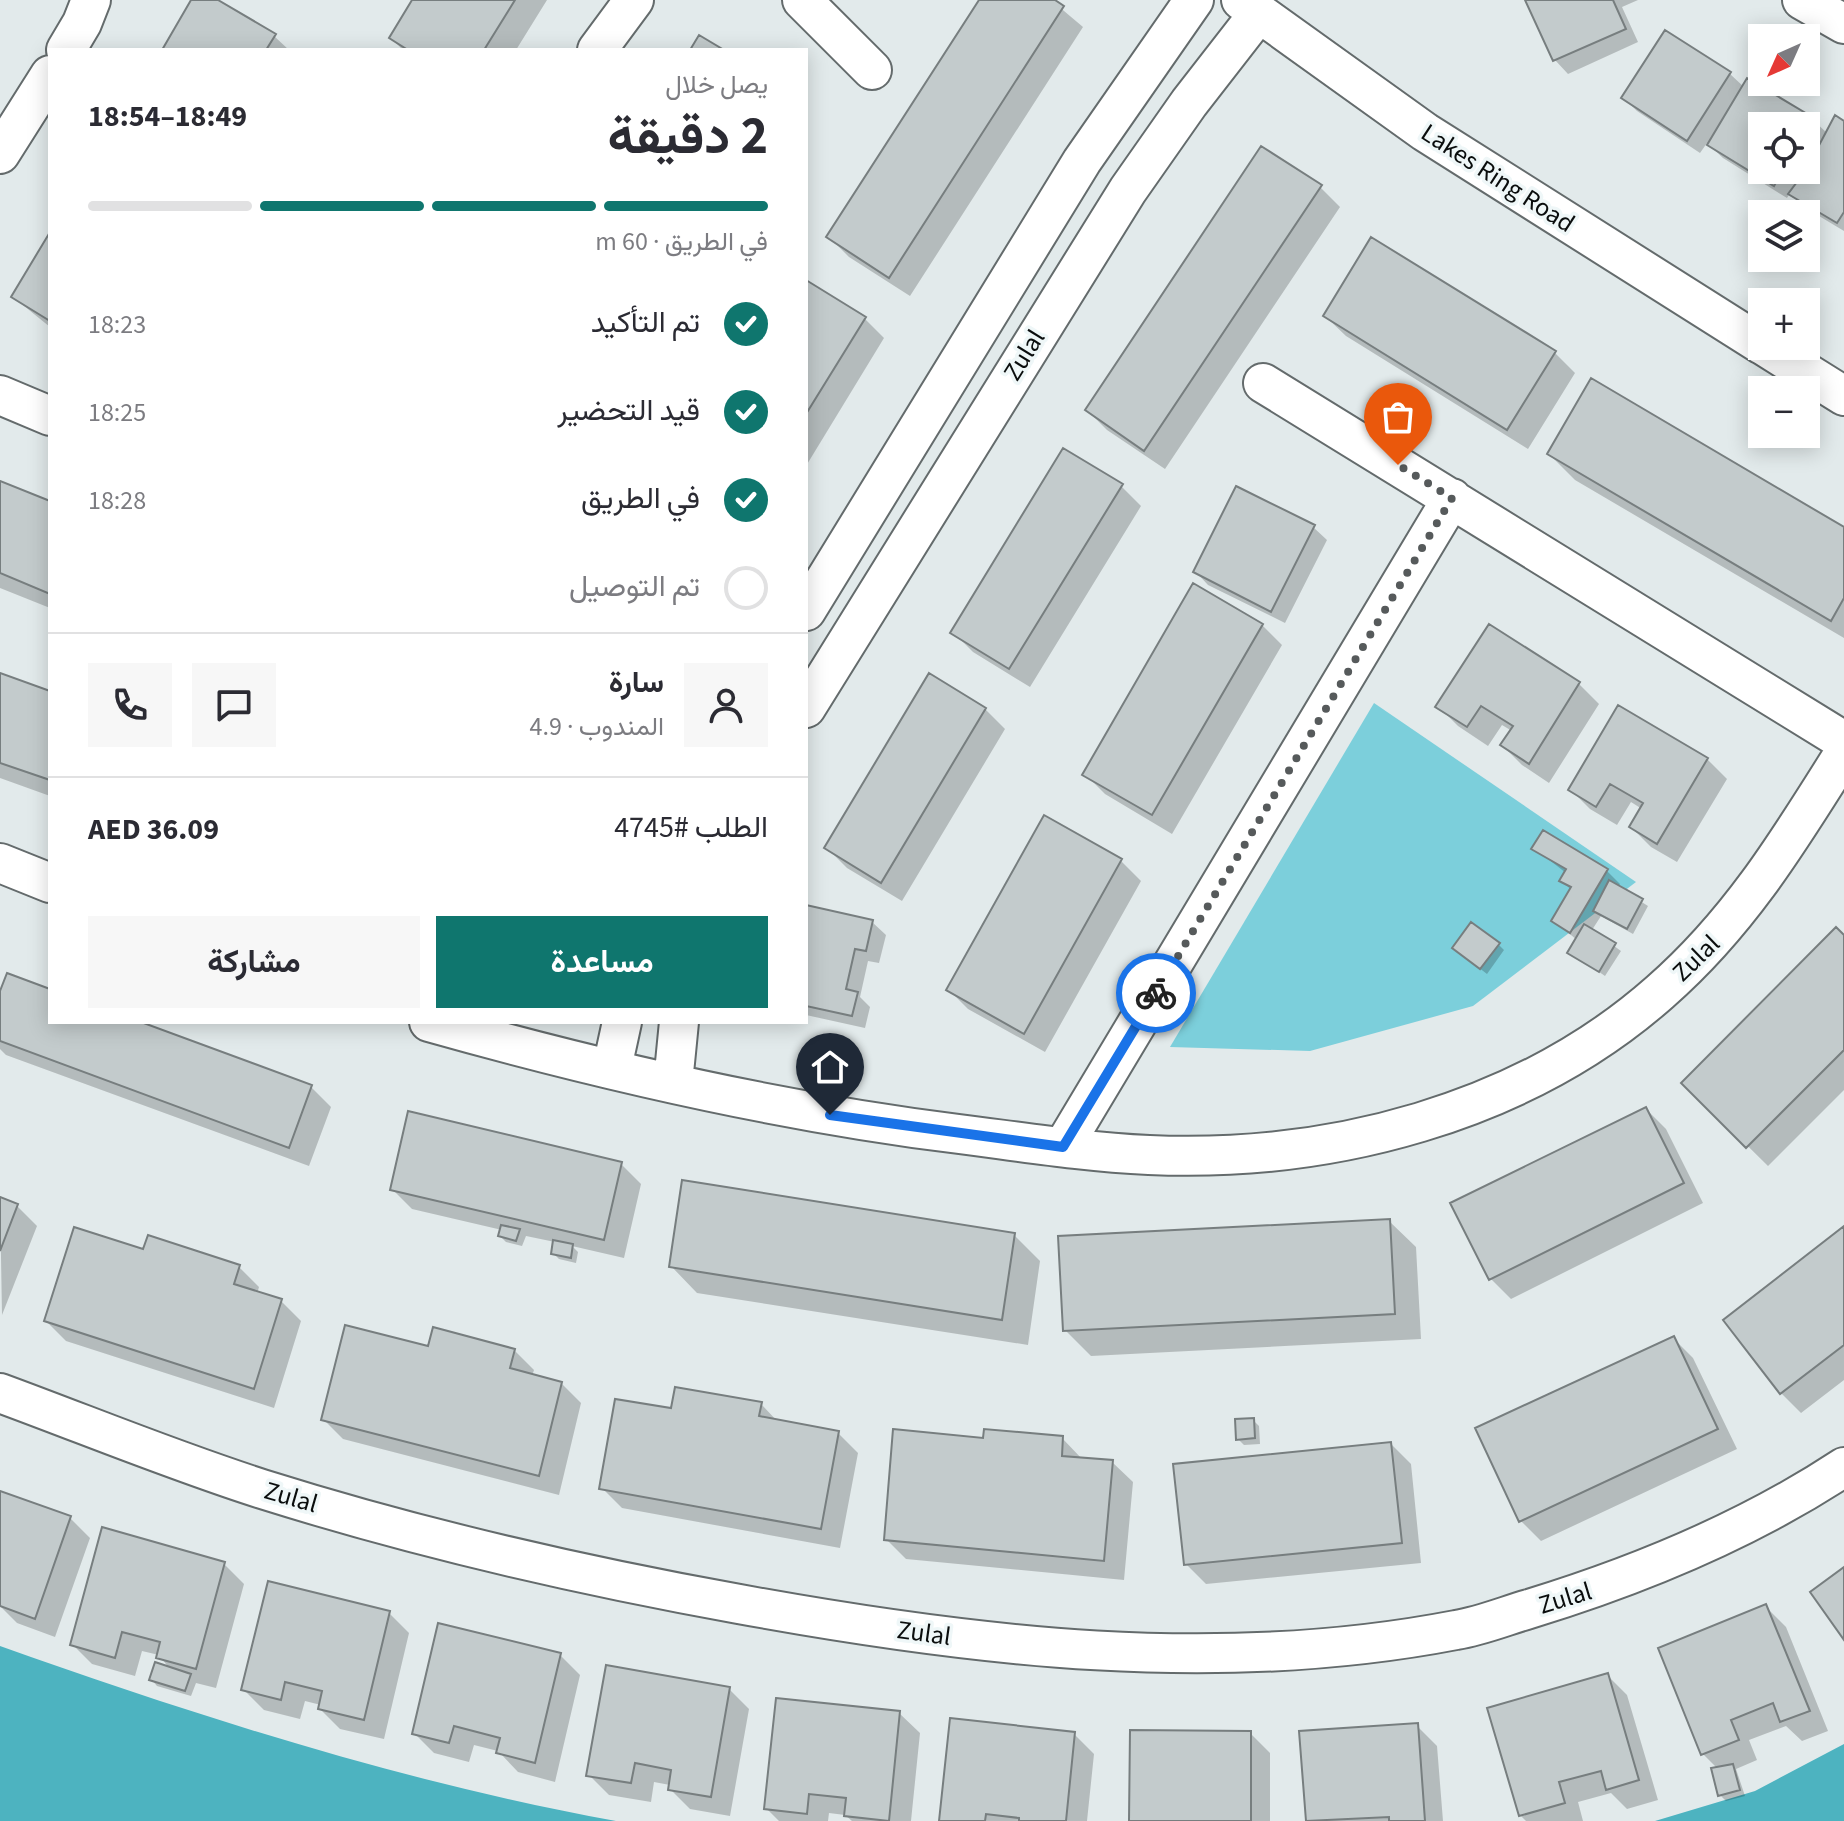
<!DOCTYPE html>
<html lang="ar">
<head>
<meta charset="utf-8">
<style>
  body { margin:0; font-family:"Source Sans 3",Vazirmatn,sans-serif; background:#f7f7f7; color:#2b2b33; direction:rtl; height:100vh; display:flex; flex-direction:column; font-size:30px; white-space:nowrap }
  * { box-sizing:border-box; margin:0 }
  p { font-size:26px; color:#7c7c81 }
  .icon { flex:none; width:44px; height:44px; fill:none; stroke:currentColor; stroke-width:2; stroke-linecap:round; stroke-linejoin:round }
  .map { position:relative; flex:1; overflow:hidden; direction:ltr }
  .drawer { position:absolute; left:48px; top:48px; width:760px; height:976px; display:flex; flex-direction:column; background:#fff; border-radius:0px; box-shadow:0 4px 20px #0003; direction:rtl }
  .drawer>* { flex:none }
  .needle { width:52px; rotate:225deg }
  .fabs { position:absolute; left:1748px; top:24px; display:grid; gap:16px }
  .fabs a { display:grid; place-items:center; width:72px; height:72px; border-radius:0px; background:#fff; box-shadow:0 4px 20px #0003; font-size:40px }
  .pin { position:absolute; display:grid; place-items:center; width:68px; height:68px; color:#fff; margin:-82px -34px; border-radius:50% 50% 50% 0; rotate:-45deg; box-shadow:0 0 8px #0007 }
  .pin .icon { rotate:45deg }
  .courier { position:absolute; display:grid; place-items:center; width:80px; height:80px; margin:-40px; border:6px solid #1a73e8; border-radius:50%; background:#fff; color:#222; box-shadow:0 2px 10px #0007 }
  .overview em { font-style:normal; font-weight:700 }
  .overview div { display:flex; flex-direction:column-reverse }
  .overview { display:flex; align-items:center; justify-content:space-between; height:136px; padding:0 40px }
  h1 { font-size:52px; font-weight:700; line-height:60px }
  .bar { display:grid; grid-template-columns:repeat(4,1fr); gap:12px 8px; align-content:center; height:96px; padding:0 40px }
  .bar i { height:10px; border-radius:6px; background:#e1e1e2 }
  .bar .selected { background:#0f766e }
  .bar p { grid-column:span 4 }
  .line { display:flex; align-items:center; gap:20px; padding:0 40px; border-top:2px solid #e1e1e2 }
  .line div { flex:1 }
  .round { display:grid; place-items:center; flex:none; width:84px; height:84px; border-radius:0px; background:#f7f7f7 }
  ol { padding:0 40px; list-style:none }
  li { display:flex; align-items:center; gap:24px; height:88px }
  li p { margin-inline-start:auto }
  li .icon { padding:8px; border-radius:50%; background:#0f766e; color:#fff; stroke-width:4 }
  li:last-child { color:#7c7c81 }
  li i { width:44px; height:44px; border:4px solid #e1e1e2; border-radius:50% }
  .cta { display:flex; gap:16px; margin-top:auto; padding:16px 40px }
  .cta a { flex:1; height:92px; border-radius:0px; background:#0f766e; color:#fff; font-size:32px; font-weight:700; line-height:92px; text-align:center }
  .cta a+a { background:#f7f7f7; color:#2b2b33 }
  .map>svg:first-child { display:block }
</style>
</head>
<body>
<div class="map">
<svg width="1844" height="1821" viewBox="0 0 1844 1821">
  <rect width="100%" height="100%" fill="#e2eaeb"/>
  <!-- green -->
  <path fill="#7ccfdb" d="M 1374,703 L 1636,882 L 1473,1006 L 1310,1051 L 1170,1047 Z"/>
  <!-- water -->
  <path fill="#4db3c0" d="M 0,1646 C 200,1717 406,1783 616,1821 L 0,1821 Z
    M 1844,1744 L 1844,1821 L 1655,1821 L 1755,1791 Z"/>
  <!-- shadow -->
  <path fill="#0003" fill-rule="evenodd" d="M 193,0 L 214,0 L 274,36 L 289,50 L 165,50 Z
    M 414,0 L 547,0 L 516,50 L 403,50 L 391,38 Z
    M 981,0 L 1051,0 L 1083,27 L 910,296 L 849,257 L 829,237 Z
    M 1528,0 L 1638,0 L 1622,7 L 1638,42 L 1568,74 L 1555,60 Z
    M 1666,32 L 1730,74 L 1744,87 L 1748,81 L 1813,120 L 1827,133 L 1844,123 L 1844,231 L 1804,207 L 1790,193 L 1787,198 L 1723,158 L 1707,143 L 1700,153 L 1637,111 L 1624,98 ZM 1762,126 L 1806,126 L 1806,170 L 1762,170 Z
    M 1320,187 L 1340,207 L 1165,469 L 1107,430 L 1087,410 Z
    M 50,236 L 50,327 L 13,297 Z
    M 1372,240 L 1555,353 L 1575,373 L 1528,449 L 1346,336 L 1325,316 Z
    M 806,282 L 864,318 L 884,338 L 806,466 Z
    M 1549,454 L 1844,530 L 1844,638 L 1575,480 Z
    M 0,483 L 50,503 L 50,608 L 0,588 Z
    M 1121,486 L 1141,506 L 1030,687 L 973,652 L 953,632 Z
    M 1313,527 L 1327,540 L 1285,623 L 1208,585 L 1195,571 Z
    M 1262,625 L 1282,645 L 1172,834 L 1105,794 L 1085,774 Z
    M 1489,626 L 1579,684 L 1599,704 L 1549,783 L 1522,765 L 1502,745 L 1512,731 L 1502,725 L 1488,746 L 1458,726 L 1438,706 Z
    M 0,675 L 50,693 L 50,796 L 0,778 Z
    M 985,709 L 1005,729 L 902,901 L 847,868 L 827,848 Z
    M 1707,759 L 1727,779 L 1677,862 L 1651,847 L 1631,827 L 1642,809 L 1631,802 L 1617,825 L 1590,809 L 1570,789 Z
    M 1534,848 L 1607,871 L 1620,884 L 1618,887 L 1648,906 L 1633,934 L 1601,916 L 1592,930 L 1621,951 L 1605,976 L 1570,952 L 1577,940 L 1553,920 L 1571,890 L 1562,880 L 1566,873 Z
    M 1121,861 L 1141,881 L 1045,1052 L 968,1009 L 948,989 Z
    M 806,907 L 872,922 L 886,935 L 879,963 L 868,961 L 860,997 L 870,1007 L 865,1028 L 806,1015 Z
    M 1844,937 L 1844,1090 L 1768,1166 L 1684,1083 Z
    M 1498,944 L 1504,950 L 1487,974 L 1461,954 Z
    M 50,991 L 50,1022 L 135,1022 L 311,1087 L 331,1107 L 309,1166 L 6,1055 L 0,1049 L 0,997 Z
    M 1646,1109 L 1666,1129 L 1703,1203 L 1511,1299 L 1491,1279 Z
    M 621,1164 L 641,1184 L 624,1258 L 572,1246 L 578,1252 L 576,1263 L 559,1259 L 553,1253 L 555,1242 L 526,1236 L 522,1246 L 506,1242 L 500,1236 L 502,1230 L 412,1209 L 392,1189 Z
    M 0,1199 L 17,1206 L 37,1226 L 2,1315 Z
    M 1389,1221 L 1416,1247 L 1421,1339 L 1091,1356 L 1065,1330 Z
    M 1844,1229 L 1844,1380 L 1801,1413 L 1781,1393 Z
    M 1014,1235 L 1040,1261 L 1028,1345 L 697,1293 L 671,1266 Z
    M 144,1251 L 239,1267 L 259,1287 L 257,1294 L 281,1301 L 301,1321 L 274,1408 L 66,1341 L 46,1321 Z
    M 1673,1338 L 1693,1358 L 1737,1449 L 1541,1541 L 1521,1521 Z
    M 430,1349 L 514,1350 L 534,1370 L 532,1376 L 561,1383 L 581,1403 L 559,1495 L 343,1439 L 323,1419 Z
    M 761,1404 L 778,1422 L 838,1433 L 858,1453 L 840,1548 L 622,1508 L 602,1488 L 673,1411 Z
    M 1253,1420 L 1259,1426 L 1260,1444 L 1244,1445 L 1238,1439 Z
    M 1062,1438 L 1083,1460 L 1112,1462 L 1133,1482 L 1124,1580 L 906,1559 L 886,1539 L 985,1440 Z
    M 1391,1444 L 1411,1464 L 1421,1563 L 1206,1584 L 1186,1564 Z
    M 0,1493 L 70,1518 L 90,1538 L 55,1637 L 17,1623 L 0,1606 Z
    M 224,1564 L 244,1584 L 216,1688 L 196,1683 L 191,1696 L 157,1686 L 151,1679 L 169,1668 L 159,1655 L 142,1651 L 135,1676 L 92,1664 L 72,1644 Z
    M 1766,1607 L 1786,1627 L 1828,1731 L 1802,1741 L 1786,1726 L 1749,1740 L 1757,1760 L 1736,1769 L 1745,1796 L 1726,1801 L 1720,1795 L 1718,1769 L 1703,1754 Z
    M 389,1613 L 409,1633 L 384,1739 L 340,1729 L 320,1709 L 321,1705 L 305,1701 L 300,1719 L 264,1710 L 244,1690 Z
    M 560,1655 L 580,1675 L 555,1782 L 518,1772 L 498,1751 L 474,1745 L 469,1762 L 434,1753 L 414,1733 Z
    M 1607,1675 L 1627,1695 L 1658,1800 L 1627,1809 L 1611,1793 L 1578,1802 L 1583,1821 L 1526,1821 L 1520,1815 Z
    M 729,1689 L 749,1709 L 730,1816 L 690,1809 L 670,1789 L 670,1785 L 654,1782 L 651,1802 L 609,1795 L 589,1775 Z
    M 899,1713 L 920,1733 L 911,1821 L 852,1821 L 845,1815 L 829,1813 L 828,1821 L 779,1821 L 766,1808 Z
    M 1417,1726 L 1437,1746 L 1443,1821 L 1308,1821 L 1302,1733 Z
    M 1250,1733 L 1270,1753 L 1270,1821 L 1131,1821 Z
    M 1074,1734 L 1094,1754 L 1087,1821 L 941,1821 Z"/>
  <!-- building -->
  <path fill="#c3cbcc" stroke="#777e7f" stroke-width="2" d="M 191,0 L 218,0 L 276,34 L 266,50 L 162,50 Z
    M 412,0 L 515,0 L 484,50 L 408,50 L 389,38 Z
    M 979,0 L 1055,0 L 1064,6 L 889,278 L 826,237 Z
    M 1525,0 L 1613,0 L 1626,29 L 1553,61 Z
    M 1665,30 L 1731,72 L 1687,141 L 1621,98 Z
    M 699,35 L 724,50 L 690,50 Z
    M 1747,78 L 1814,118 L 1806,132 L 1806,126 L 1762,126 L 1762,170 L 1783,170 L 1774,186 L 1707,145 Z
    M 1835,115 L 1844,121 L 1844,212 L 1837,223 L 1788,194 L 1806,170 Z
    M 1261,146 L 1322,185 L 1144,451 L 1085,410 Z
    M 50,232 L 50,321 L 11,297 Z
    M 1371,237 L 1556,351 L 1507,430 L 1323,316 Z
    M 806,280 L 866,317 L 806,414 Z
    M 1591,378 L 1844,527 L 1844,598 L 1831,621 L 1547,454 Z
    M 1063,448 L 1123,484 L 1009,669 L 950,633 Z
    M 0,481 L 50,501 L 50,594 L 0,573 Z
    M 1236,486 L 1315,525 L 1271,612 L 1193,572 Z
    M 1193,583 L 1263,624 L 1152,815 L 1082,775 Z
    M 1489,624 L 1580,682 L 1529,764 L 1500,745 L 1513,726 L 1481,706 L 1467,727 L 1435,707 Z
    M 0,673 L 50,691 L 50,780 L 0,763 Z
    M 929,673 L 986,708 L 881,883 L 824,848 Z
    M 1618,705 L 1708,758 L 1657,844 L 1629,827 L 1643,803 L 1610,784 L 1596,807 L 1568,790 Z
    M 1044,815 L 1122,859 L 1024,1034 L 946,990 Z
    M 1543,830 L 1608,869 L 1570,933 L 1551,921 L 1571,887 L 1559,881 L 1566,869 L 1531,849 Z
    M 1609,880 L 1643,899 L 1627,929 L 1593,911 Z
    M 806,905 L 873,920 L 866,951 L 855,949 L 846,989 L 858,992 L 852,1016 L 806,1006 Z
    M 1471,922 L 1500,943 L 1480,969 L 1452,948 Z
    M 1584,924 L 1616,943 L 1599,972 L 1567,953 Z
    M 1836,927 L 1844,935 L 1844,1050 L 1746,1148 L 1681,1083 Z
    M 7,973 L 50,989 L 50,1022 L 141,1022 L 312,1085 L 289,1148 L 0,1041 L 0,991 Z
    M 1646,1107 L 1684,1183 L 1489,1280 L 1450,1203 Z
    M 408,1111 L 622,1162 L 604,1240 L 390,1190 Z
    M 682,1180 L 1015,1233 L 1002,1320 L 669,1267 Z
    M 0,1197 L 18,1204 L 0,1251 Z
    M 1390,1219 L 1395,1314 L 1063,1331 L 1058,1236 Z
    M 501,1225 L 520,1229 L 516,1241 L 498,1236 Z
    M 1844,1226 L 1844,1345 L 1780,1394 L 1723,1320 Z
    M 74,1227 L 143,1249 L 148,1235 L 240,1265 L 234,1284 L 282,1299 L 254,1389 L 44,1321 Z
    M 553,1240 L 573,1244 L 571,1258 L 551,1254 Z
    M 345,1325 L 428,1346 L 433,1327 L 515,1349 L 510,1368 L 562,1382 L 539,1476 L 321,1420 Z
    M 1674,1336 L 1718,1429 L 1519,1522 L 1475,1428 Z
    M 675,1387 L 762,1402 L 759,1416 L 839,1431 L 821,1529 L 599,1489 L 615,1399 L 671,1408 Z
    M 1254,1418 L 1255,1438 L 1236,1440 L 1235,1419 Z
    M 893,1429 L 983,1438 L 984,1429 L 1063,1436 L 1062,1456 L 1113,1460 L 1104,1561 L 884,1540 Z
    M 1391,1442 L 1402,1543 L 1184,1565 L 1173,1464 Z
    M 0,1491 L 71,1516 L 35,1619 L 0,1606 Z
    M 102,1527 L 225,1562 L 196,1669 L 156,1658 L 160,1642 L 122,1632 L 115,1658 L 70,1645 Z
    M 1844,1567 L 1844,1640 L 1810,1592 Z
    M 268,1581 L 390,1611 L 364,1720 L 318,1709 L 322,1691 L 285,1682 L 281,1700 L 241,1690 Z
    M 1766,1604 L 1810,1711 L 1780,1722 L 1773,1703 L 1731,1720 L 1739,1740 L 1701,1755 L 1658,1648 Z
    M 438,1623 L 561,1653 L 535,1763 L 496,1753 L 500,1738 L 454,1726 L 449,1743 L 412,1734 Z
    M 155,1662 L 191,1674 L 185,1691 L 149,1680 Z
    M 606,1665 L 730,1687 L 711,1797 L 668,1790 L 671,1770 L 635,1763 L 631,1783 L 586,1776 Z
    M 1608,1673 L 1639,1780 L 1606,1790 L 1601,1771 L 1559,1782 L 1565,1803 L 1519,1816 L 1487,1708 Z
    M 776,1698 L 900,1711 L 889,1821 L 844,1816 L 846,1798 L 809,1794 L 807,1814 L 764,1809 Z
    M 950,1718 L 1075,1732 L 1066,1821 L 1019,1821 L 1019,1818 L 986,1814 L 985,1821 L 939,1821 Z
    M 1418,1723 L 1425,1821 L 1389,1821 L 1389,1817 L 1306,1821 L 1299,1731 Z
    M 1130,1730 L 1251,1731 L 1251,1821 L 1129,1821 Z
    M 1733,1764 L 1740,1790 L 1718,1796 L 1711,1768 Z"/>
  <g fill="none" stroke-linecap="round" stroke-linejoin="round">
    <!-- street casing -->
    <g stroke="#646b6c" stroke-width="42">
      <path id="street" d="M 802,0 L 872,70
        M 1241,0 L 1425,132 L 1762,345
        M 1802,0 L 1844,24
        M 66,50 L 82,23 L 91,0
        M 597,50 L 634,0
        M 0,154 L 50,75
        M 1764,346 L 1844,396
        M 1263,383 L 1844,741
        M 0,395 L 50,416
        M 806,611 L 1082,161 L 1194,0
        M 806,708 L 1128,190 L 1189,103 L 1259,13
        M 0,863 L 50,883
        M 429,1022 C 603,1071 780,1112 959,1134 C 1022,1142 1085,1152 1149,1155 C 1329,1163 1522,1114 1660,992 C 1739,923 1789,841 1844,753
        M 612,1068 L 622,1022
        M 673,1083 L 679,1022
        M 1063,1147 L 1452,498
        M 0,1393 C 87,1425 174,1461 262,1489 C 418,1538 578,1575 739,1604 C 974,1647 1218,1676 1456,1630 C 1481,1626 1505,1616 1529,1609 C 1640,1575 1747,1531 1844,1467"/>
    </g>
    <!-- street -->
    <use href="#street" stroke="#fff" stroke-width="38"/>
  </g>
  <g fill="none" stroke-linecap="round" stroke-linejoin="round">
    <!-- done -->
    <path stroke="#565a5b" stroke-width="8" stroke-dasharray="0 14.4" d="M 1156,993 L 1452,498 L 1398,465"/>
    <!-- route -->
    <path stroke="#1a73e8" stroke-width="10" d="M 830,1115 L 1063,1147 L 1156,993"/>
  </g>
  <g text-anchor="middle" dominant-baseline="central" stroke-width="7" stroke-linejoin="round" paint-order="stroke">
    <!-- street labels -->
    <g font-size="26" fill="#0a0d0d" stroke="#eff7f8">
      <text transform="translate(1498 178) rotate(33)">Lakes Ring Road</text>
      <text transform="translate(1024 355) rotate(-58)">Zulal</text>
      <text transform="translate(1696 958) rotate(-44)">Zulal</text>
      <text transform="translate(291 1497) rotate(16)">Zulal</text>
      <text transform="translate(1565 1598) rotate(-17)">Zulal</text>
      <text transform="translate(924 1633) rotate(8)">Zulal</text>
    </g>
  </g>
</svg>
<div class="fabs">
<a><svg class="needle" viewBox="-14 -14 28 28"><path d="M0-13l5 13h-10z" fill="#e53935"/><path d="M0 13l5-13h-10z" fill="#7c7c81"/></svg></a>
<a><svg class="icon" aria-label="locate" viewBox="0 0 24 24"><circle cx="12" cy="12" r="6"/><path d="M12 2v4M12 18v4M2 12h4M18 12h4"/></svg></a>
<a><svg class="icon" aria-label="layers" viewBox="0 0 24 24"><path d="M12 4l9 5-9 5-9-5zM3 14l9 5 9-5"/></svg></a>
<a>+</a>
<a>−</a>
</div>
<div class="pin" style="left:1398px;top:465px;background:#ea580c"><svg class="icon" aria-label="bag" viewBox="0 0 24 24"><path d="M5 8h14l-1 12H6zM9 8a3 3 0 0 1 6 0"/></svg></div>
<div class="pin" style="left:830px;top:1115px;background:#1f2937"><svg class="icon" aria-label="home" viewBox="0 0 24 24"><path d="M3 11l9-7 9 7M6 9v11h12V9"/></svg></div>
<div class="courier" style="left:1156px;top:993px"><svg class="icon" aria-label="bike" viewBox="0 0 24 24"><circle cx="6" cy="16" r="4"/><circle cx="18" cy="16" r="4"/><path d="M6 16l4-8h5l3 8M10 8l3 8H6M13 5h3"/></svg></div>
<section class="drawer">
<div class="overview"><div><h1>2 دقيقة</h1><p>يصل خلال</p></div><em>18:49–18:54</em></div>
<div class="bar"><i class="selected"></i><i class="selected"></i><i class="selected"></i><i></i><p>في الطريق · 60 m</p></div>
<ol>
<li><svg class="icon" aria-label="check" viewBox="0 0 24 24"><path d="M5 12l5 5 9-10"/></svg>تم التأكيد<p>18:23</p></li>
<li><svg class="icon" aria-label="check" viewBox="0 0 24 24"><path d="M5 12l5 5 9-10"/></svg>قيد التحضير<p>18:25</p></li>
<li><svg class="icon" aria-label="check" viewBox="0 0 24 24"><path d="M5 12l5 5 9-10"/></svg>في الطريق<p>18:28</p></li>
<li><i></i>تم التوصيل</li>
</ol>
<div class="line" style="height:144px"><a class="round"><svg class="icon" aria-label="person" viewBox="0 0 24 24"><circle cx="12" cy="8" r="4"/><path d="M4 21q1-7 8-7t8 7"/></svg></a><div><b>سارة</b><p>المندوب · 4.9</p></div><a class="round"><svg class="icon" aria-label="chat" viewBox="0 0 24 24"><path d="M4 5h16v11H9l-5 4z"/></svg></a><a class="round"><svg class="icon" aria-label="phone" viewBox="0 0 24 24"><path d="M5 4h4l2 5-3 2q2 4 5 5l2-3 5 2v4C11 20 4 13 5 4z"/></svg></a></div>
<div class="line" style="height:104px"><div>الطلب #4745</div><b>AED 36.09</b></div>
<div class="cta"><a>مساعدة</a><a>مشاركة</a></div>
</section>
</div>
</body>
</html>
